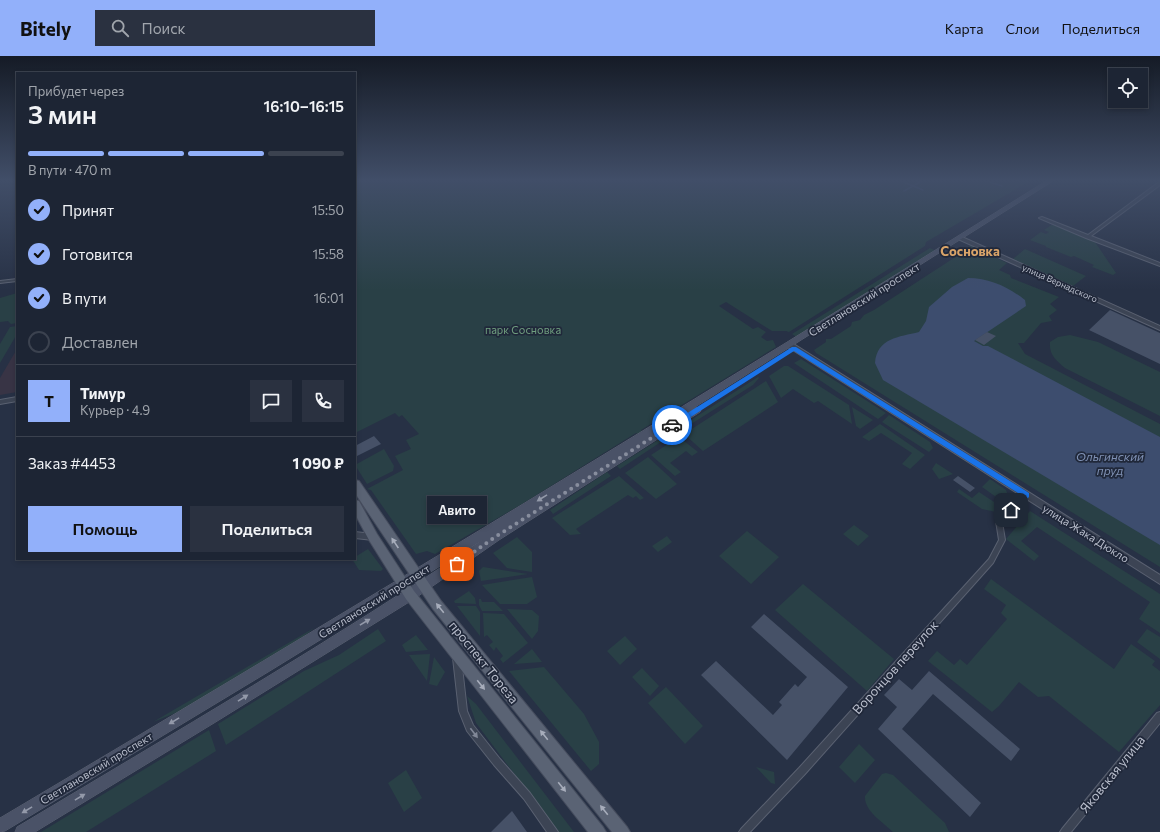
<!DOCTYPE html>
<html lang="ru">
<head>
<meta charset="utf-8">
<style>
  body { margin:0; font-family:Commissioner,sans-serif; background:#2a3140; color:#f1f3f6; height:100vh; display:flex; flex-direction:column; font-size:15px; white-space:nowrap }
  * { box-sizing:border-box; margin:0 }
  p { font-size:13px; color:#a0a5ac }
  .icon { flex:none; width:22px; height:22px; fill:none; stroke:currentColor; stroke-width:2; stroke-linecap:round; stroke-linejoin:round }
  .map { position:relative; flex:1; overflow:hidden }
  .details { position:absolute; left:16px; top:16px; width:340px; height:488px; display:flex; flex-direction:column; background:#1d2534; border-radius:0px; box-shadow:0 2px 6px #0003,0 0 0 1px #3b424f }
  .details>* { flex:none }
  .fabs { position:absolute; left:1108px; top:12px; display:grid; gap:8px }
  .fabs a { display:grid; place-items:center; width:40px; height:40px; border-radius:0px; background:#1d2534; box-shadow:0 2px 6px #0003,0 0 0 1px #3b424f; font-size:20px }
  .pin { position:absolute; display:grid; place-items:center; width:34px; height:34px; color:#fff; margin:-17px; border-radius:8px; box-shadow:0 2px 6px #0006 }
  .courier { position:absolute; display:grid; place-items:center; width:40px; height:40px; margin:-20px; border:3px solid #1a73e8; border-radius:50%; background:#fff; color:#222; box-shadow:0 1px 5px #0007 }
  .bubble { position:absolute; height:28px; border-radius:0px; background:#1d2534; box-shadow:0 2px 6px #0003,0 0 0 1px #3b424f; font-size:13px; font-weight:600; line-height:28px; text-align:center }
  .summary em { font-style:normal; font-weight:600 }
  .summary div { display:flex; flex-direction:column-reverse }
  .summary { display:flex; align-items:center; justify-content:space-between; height:68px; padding:0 12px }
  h1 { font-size:26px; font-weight:600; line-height:30px }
  .bar { display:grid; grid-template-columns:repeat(4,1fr); gap:6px 4px; align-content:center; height:48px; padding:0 12px }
  .bar i { height:5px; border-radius:3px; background:#3b424f }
  .bar .active { background:#92b0fa }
  .bar p { grid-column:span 4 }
  .line { display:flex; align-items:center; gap:10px; padding:0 12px; border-top:1px solid #3b424f }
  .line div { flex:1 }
  .round { display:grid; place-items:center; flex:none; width:42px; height:42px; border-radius:0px; background:#2a3140 }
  ol { padding:0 12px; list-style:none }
  li { display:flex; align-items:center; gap:12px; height:44px }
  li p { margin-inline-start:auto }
  li .icon { padding:4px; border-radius:50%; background:#92b0fa; color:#111; stroke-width:4 }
  li:last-child { color:#a0a5ac }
  li i { width:22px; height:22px; border:2px solid #3b424f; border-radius:50% }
  .primary-button { display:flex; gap:8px; margin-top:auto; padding:8px 12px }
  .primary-button a { flex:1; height:46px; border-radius:0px; background:#92b0fa; color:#111; font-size:16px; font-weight:600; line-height:46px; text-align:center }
  .primary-button a+a { background:#2a3140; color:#f1f3f6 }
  header { display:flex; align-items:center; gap:24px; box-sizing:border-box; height:56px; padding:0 20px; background:#92b0fa; color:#111 }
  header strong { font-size:19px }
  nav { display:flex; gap:22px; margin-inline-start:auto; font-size:14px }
  .search { width:280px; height:36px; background:#2a3140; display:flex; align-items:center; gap:10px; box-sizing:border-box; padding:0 14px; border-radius:0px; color:#a0a5ac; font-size:15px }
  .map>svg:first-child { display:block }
</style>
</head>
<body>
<header>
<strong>Bitely</strong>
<div class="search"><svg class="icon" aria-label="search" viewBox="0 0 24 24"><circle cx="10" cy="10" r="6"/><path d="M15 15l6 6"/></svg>Поиск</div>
<nav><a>Карта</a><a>Слои</a><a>Поделиться</a></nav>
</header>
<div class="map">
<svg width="1160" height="776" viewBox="0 0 1160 776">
  <rect width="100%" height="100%" fill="#273145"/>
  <!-- medical -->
  <path fill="#383445" d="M 17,293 L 17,336 L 0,339 L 0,322 Z"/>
  <!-- green -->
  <path fill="#294046" d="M 355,125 L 1030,125 L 926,186 L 925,190 L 789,276 L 786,275 L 772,275 L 726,246 L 719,250 L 753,273 L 758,271 L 766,276 L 761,281 L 767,285 L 773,284 L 776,291 L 641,374 L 642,375 L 638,378 L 636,377 L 522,448 L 435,498 L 427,495 L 416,498 L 371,434 L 367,433 L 403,414 L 395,400 L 411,393 L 406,384 L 419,378 L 402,359 L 399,361 L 395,357 L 355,377 Z
    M 1053,168 L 1093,183 L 1116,217 L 1113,219 L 1092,211 L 1094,209 L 1074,200 L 1071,201 L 1046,191 L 1046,190 L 1030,184 L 1041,176 L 1046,178 L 1049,176 L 1044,174 Z
    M 971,190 L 1007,207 L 999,214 L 1010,219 L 1011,222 L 1059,241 L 1050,248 L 1057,254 L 1049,260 L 1052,265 L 1041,267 L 1024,287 L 1018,287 L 1025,298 L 1160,368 L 1160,511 L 816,297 L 814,294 L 826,286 L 826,283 L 831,283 L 851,270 L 852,266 L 860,264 L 864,259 L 874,254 L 960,198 L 968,191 Z
    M 930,192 L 936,195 L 798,282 L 792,278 Z
    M 1025,193 L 1086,220 L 1073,230 L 1013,203 Z
    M 17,237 L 17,267 L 11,268 L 8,265 L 0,266 L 0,242 Z
    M 17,270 L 17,278 L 0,307 L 0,288 L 10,271 Z
    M 1070,279 L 1098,286 L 1160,316 L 1160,360 L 1065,312 C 1056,304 1049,299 1050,286 L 1058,281 Z
    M 801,303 L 886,357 L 878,363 L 794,307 Z
    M 784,310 L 788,310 L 849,349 L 852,368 L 818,345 L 814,347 L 793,333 L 781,342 L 769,320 Z
    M 758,321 L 759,322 L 753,329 L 680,375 L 677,373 Z
    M 766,325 L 778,346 L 703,395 L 684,378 Z
    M 852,351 L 873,364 L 860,373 L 856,370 Z
    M 889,359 L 930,386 L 933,392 L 929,396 L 882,366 Z
    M 880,368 L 925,399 L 910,413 L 902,408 L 912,397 L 881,377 L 869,385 L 862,381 Z
    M 671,376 L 673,378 L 620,413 L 617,410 Z
    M 679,381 L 698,396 L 692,400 L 686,395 L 670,407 L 681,416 L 675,420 L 651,399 Z
    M 384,393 L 394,410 L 393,415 L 367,428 L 355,409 Z
    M 648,401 L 677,428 L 656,443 L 625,417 Z
    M 936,407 L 953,418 L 939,423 L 932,413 Z
    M 607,416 L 611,420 L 553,458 L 550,454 Z
    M 619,420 L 644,442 L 640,444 L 636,440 L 633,442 L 628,439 L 576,473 L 581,478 L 570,479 L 552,462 Z
    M 990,423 L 1006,434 L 1010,445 L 1006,448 L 982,431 Z
    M 959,433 L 972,442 L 979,436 L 1003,452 L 996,456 L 982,453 L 957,436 Z
    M 1030,455 L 1160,538 L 1160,577 L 1139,563 L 1150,546 L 1037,471 L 1021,485 L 1039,500 L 1034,505 L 1006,483 Z
    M 854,469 L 869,480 L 858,490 L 843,478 Z
    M 747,475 L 779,501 L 751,528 L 719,500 Z
    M 667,480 L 672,486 L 658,496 L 652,490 Z
    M 517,481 L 532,496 L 532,516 L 507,512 L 493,497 Z
    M 368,493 L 383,513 L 381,515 L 359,514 L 352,503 L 355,503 L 355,501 Z
    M 483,511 L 528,518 L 481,525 L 479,515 Z
    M 532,521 L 537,541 L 527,548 L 500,548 L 482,529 Z
    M 991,523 L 1114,613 L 1131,588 L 1155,605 L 1152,609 L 1160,615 L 1160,649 L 1119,696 L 1049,640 L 1038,641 L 1019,626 L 999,650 L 992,656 L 928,605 L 937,595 L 954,609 L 960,603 L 967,609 L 1007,563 L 1001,557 L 1006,549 L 984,533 Z
    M 803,528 L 894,603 L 867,635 L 775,554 Z
    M 469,535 L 475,542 L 476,548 L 455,547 L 454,545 Z
    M 479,543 L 481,543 L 482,546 L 494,546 L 503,555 L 482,555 L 479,549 Z
    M 457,550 L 476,550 L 480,556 L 480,580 Z
    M 507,553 L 532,554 L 539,560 L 538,575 L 532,583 Z
    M 483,557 L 504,558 L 528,587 L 503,607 L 500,603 L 503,600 L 496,591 L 494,595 L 489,589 L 493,586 L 487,579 L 484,581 Z
    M 314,572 L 297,586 L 183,654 L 153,666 Z
    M 378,573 L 386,585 L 226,689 L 218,668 L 304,615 L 339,599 Z
    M 1147,573 L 1160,581 L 1160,603 L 1137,586 Z
    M 416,579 L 428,594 L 406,596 L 402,589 Z
    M 625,580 L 637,593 L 620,609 L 607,595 Z
    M 532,593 L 542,606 L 514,608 Z
    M 430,598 L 427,625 L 409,599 Z
    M 434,601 L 445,616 L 437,630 L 429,628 Z
    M 544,611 L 584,658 L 599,686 L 599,708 L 591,715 L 509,615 Z
    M 642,612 L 659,630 L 650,640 L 632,621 Z
    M 666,631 L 703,670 L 685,688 L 648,647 Z
    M 467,640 L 476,648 L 574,776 L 558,776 L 476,667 Z
    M 209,674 L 216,695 L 86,776 L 41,776 Z
    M 859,688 L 875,704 L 855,727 L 839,711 Z
    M 756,711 L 774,716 L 775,728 L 771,727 Z
    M 406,714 L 422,742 L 404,756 L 388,727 Z
    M 886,717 L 893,719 L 945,767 L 949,776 L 893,776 C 883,766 864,755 865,740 L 882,718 Z"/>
  <!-- water -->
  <path fill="#3d4d6e" d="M 968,222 C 990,222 1008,231 1025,244 L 1026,250 L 974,285 L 983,290 L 988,290 L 1160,381 L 1160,489 L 883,324 L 875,307 C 877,282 899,281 919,276 L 926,265 L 929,251 L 952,231 Z"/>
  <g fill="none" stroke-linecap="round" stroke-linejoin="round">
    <!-- stream -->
    <path stroke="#3d4d6e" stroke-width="1.5" d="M 901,125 L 923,134
      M 987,125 L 1002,130
      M 904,135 L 922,125"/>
  </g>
  <!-- building -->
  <path fill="#465167" d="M 1110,254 L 1160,277 L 1160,308 L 1089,274 Z
    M 987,276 L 996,280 L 984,289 L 975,284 Z
    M 374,380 L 381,388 L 355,401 L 355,390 Z
    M 958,420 L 975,432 L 970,436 L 953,424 Z
    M 764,558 L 848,631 L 787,704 L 701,619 L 716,605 L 773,659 L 782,649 L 779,646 L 795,628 L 798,631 L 807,621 L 751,571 Z
    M 929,615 L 1020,693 L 1011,705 L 933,638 L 902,673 L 981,747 L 970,761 L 878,673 L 897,651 L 884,639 L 899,623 L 912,634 Z
    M 512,755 L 527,776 L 491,776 Z"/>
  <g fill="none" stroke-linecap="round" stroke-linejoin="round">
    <!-- minor casing -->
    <g stroke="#5a6171" stroke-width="2">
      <path id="minor" d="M 1159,126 L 1160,126 L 1160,129 L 1091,180 L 1160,207 L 1160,210 L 1086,182 L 1039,162 L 1042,161 L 1088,179 Z
        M 958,181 L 962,181 L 1160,270 L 1160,274 L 958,183 Z
        M 17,223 L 17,225 L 0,227 L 0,225 Z
        M 17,341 L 17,345 L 0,348 L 0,344 Z
        M 1026,436 L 1028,437 L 1029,439 L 1028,441 L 1002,466 L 1005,484 L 993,507 L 805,718 L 750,776 L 739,776 L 741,773 L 799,712 L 989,503 L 999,484 L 996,465 L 997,463 L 1024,437 Z
        M 355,476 L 373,478 L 375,479 L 376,481 L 375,483 L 373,484 L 355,482 Z
        M 457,598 L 460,599 L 461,602 L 467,655 L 473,669 L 500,703 L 530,737 L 556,773 L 558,776 L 547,776 L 524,743 L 494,709 L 467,675 L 459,655 L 453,602 L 454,599 Z
        M 1160,656 L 1160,667 L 1071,776 L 1060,776 L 1062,773 L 1157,657 Z"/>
    </g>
    <!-- tertiary casing -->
    <g stroke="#5a6171" stroke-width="2">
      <path id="tertiary" d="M 788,287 L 792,287 L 1160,519 L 1160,528 L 788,291 L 787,289 Z"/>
    </g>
    <!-- secondary casing -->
    <g stroke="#5a6171" stroke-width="1">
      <path id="secondary" d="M 1046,125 L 1053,125 L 695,351 L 700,352 L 701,354 L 700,356 L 499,484 L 414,543 L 214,667 L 35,776 L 15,776 L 17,771 C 174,677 332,585 484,483 L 268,616 L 5,775 L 0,776 L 0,762 C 351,554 700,342 1046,125 Z"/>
    </g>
    <!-- primary casing -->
    <g stroke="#454c5d" stroke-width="2">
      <path id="primary" d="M 355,424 L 359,425 L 441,545 L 627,771 L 630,776 L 612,776 L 433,553 L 355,437 Z
        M 355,444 L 359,445 L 377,478 L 414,535 L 603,771 L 606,776 L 588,776 L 406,543 L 369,484 L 355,458 Z"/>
    </g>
    <!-- minor -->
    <use href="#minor" fill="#3c4454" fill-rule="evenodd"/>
    <!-- tertiary -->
    <use href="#tertiary" fill="#3c4454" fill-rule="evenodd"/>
    <!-- secondary -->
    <use href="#secondary" fill="#4a5267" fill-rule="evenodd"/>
    <!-- primary -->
    <use href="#primary" fill="#5a6374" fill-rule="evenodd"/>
  </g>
  <!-- one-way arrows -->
  <defs><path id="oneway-solid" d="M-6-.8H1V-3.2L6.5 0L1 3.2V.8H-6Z"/></defs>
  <g fill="#9399a9">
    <use href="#oneway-solid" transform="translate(542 442) rotate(148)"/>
    <use href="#oneway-solid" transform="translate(365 566) rotate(-31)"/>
    <use href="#oneway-solid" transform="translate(243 642) rotate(-32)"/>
    <use href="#oneway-solid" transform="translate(174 665) rotate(149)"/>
    <use href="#oneway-solid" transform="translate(80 741) rotate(-31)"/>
    <use href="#oneway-solid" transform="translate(27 754) rotate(149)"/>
  </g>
  <g fill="#a7adbb">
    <use href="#oneway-solid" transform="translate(395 487) rotate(-124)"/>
    <use href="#oneway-solid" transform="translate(440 552) rotate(-129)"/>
    <use href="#oneway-solid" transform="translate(481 629) rotate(51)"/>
    <use href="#oneway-solid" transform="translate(544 679) rotate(-129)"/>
    <use href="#oneway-solid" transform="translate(562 731) rotate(51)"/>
    <use href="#oneway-solid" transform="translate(604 754) rotate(-129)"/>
  </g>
  <use fill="#818897" href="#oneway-solid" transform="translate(474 677) rotate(53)"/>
  <!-- sky -->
  <linearGradient id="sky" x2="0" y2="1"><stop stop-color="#151b26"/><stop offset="0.53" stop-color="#414e68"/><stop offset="1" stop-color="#414e68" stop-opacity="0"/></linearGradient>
  <rect width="1160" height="234" fill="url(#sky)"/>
  <!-- route -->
  <path fill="#1a73e8" d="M 792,291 L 796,291 L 1029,437 L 1029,441 L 1013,456 L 1008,456 L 1008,452 L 1021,439 L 794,295 L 675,371 L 670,371 L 670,368 Z"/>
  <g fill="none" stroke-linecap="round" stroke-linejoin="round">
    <!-- done -->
    <path stroke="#878d9d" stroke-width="4" stroke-dasharray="0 7.2" d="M 457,508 L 495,481 L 672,369"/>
  </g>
  <g text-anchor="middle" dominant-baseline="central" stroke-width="3.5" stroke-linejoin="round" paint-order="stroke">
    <!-- far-street labels -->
    <g font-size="9" fill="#babfcd" stroke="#20283a">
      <text transform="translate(1060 227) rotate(24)">улица Вернадского</text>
    </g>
    <!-- street labels -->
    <g font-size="11" fill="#babfcd" stroke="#20283a">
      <text transform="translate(864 243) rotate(-32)">Светлановский проспект</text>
      <text transform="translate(1086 477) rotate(32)">улица Жака Дюкло</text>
      <text transform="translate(374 545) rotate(-32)">Светлановский проспект</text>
      <text transform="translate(96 712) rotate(-31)">Светлановский проспект</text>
    </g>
    <!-- park labels -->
    <g font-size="11" fill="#709f7f" stroke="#20283a">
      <text x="523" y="273">парк Сосновка</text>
    </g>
    <!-- water labels -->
    <g font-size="12" font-style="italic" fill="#8092b5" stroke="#20283a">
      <text x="1110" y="400">Ольгинский<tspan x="1110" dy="14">пруд</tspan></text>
    </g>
    <!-- far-district labels -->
    <g font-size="13" font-weight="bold" fill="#d9a469" stroke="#20283a">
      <text x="970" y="195">Сосновка</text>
    </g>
    <!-- near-street labels -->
    <g font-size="13" fill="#babfcd" stroke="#20283a">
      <text transform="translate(484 606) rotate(51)">проспект Тореза</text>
      <text transform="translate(895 611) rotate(-48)">Воронцов переулок</text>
      <text transform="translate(1112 718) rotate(-51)">Яковская улица</text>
    </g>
  </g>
</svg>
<div class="fabs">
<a><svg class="icon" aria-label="locate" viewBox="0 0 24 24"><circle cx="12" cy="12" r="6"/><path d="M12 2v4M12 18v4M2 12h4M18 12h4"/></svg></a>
</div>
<div class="pin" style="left:457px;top:508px;background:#ea580c"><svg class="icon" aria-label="bag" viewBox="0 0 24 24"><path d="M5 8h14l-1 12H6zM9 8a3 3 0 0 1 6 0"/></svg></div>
<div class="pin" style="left:1011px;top:454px;background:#1f2937"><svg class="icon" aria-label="home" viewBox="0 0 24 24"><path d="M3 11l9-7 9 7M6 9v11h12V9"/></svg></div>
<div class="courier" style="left:672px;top:369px"><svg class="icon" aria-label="car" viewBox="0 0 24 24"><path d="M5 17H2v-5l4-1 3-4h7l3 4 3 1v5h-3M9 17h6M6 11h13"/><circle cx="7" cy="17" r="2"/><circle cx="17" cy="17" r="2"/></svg></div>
<div class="bubble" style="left:427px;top:440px;width:60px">Авито</div>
<section class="details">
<div class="summary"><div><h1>3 мин</h1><p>Прибудет через</p></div><em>16:10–16:15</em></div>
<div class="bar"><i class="active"></i><i class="active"></i><i class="active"></i><i></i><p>В пути · 470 m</p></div>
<ol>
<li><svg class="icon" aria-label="check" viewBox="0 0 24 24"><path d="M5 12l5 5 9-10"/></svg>Принят<p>15:50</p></li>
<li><svg class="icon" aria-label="check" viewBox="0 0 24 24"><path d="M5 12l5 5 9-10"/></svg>Готовится<p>15:58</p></li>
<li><svg class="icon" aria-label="check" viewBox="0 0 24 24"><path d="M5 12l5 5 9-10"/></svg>В пути<p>16:01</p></li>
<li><i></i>Доставлен</li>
</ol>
<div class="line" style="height:72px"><b class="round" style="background:#92b0fa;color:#111">Т</b><div><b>Тимур</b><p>Курьер · 4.9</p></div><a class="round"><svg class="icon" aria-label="chat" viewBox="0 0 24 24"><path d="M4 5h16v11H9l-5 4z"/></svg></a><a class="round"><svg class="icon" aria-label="phone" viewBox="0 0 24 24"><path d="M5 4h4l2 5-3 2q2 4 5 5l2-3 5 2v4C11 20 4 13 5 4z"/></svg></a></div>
<div class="line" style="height:52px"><div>Заказ #4453</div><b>1 090 ₽</b></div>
<div class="primary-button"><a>Помощь</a><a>Поделиться</a></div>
</section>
</div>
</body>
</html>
